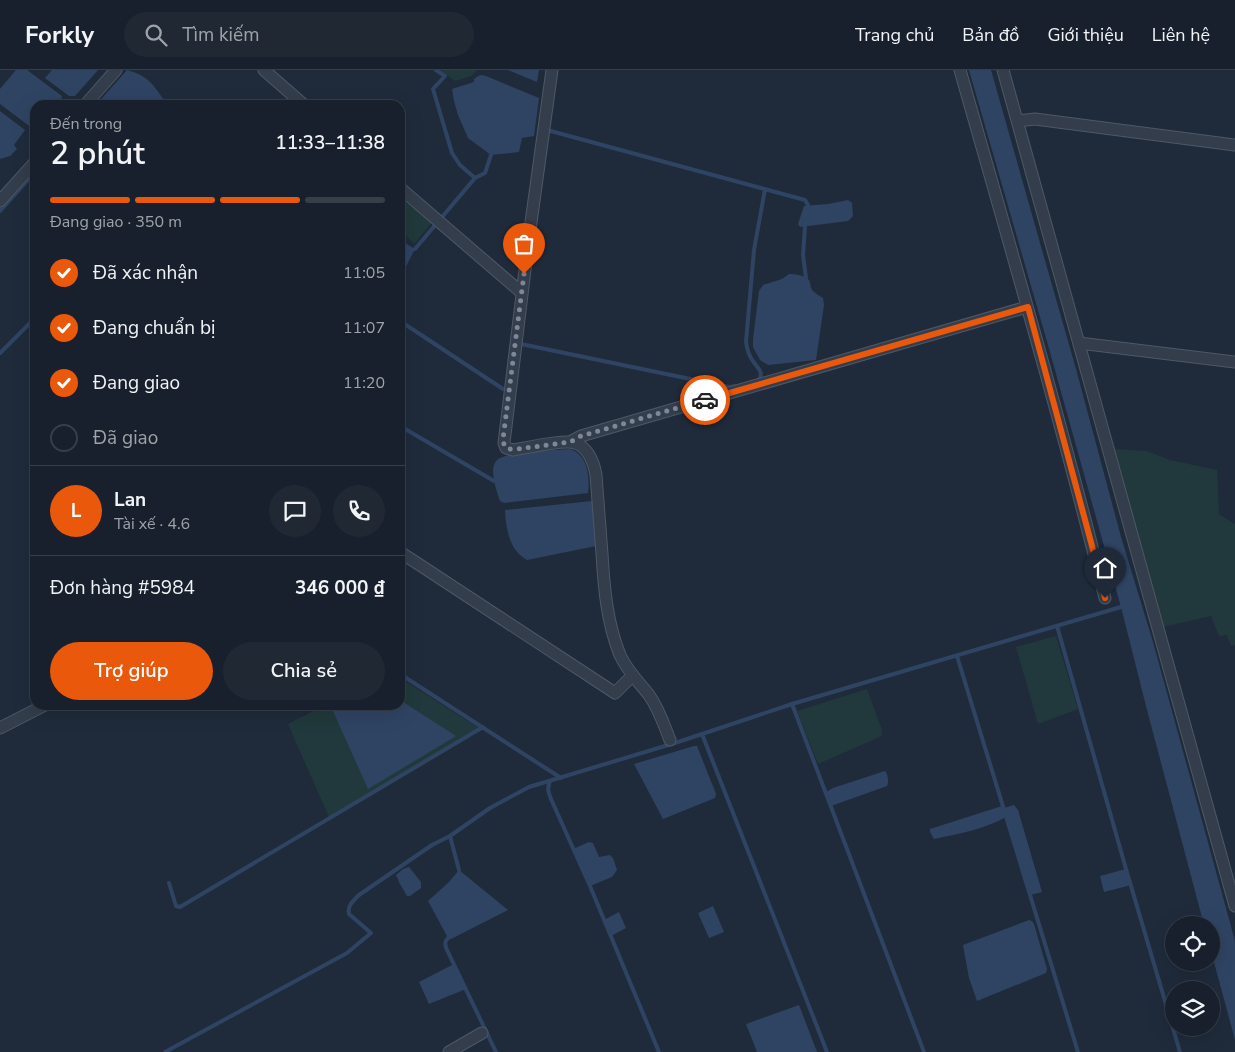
<!DOCTYPE html>
<html lang="vi">
<head>
<meta charset="utf-8">
<style>
  body { margin:0; font-family:"Nunito Sans",sans-serif; background:#202834; color:#f1f3f6; height:100vh; display:flex; flex-direction:column; font-size:19px; white-space:nowrap }
  * { box-sizing:border-box; margin:0 }
  p { font-size:16px; color:#9ea3a9 }
  .icon { flex:none; width:28px; height:28px; fill:none; stroke:currentColor; stroke-width:2; stroke-linecap:round; stroke-linejoin:round }
  .map { position:relative; flex:1; overflow:hidden }
  .details { position:absolute; left:30px; top:30px; width:375px; height:610px; display:flex; flex-direction:column; background:#17202c; border-radius:15px; box-shadow:0 5px 20px #0002,0 0 0 1px #363e48 }
  .details>* { flex:none }
  .tools { position:absolute; left:1165px; top:846px; display:grid; gap:10px }
  .tools a { display:grid; place-items:center; width:55px; height:55px; border-radius:50%; background:#17202c; box-shadow:0 5px 20px #0002,0 0 0 1px #363e48; font-size:25px }
  .pin { position:absolute; display:grid; place-items:center; width:42px; height:42px; color:#fff; margin:-51px -21px; border-radius:50% 50% 50% 0; rotate:-45deg; box-shadow:0 0 5px #0007 }
  .pin .icon { rotate:45deg }
  .courier { position:absolute; display:grid; place-items:center; width:50px; height:50px; margin:-25px; border:4px solid #ea580c; border-radius:50%; background:#fff; color:#222; box-shadow:0 1px 6px #0007 }
  .headline em { font-style:normal; font-weight:600 }
  .headline div { display:flex; flex-direction:column-reverse }
  .headline { display:flex; align-items:center; justify-content:space-between; height:85px; padding:0 20px }
  h1 { font-size:32px; font-weight:600; line-height:38px }
  .bar { display:grid; grid-template-columns:repeat(4,1fr); gap:8px 5px; align-content:center; height:60px; padding:0 20px }
  .bar i { height:6px; border-radius:4px; background:#363e48 }
  .bar .on { background:#ea580c }
  .bar p { grid-column:span 4 }
  .line { display:flex; align-items:center; gap:12px; padding:0 20px; border-top:1px solid #363e48 }
  .line div { flex:1 }
  .round { display:grid; place-items:center; flex:none; width:52px; height:52px; border-radius:26px; background:#202834 }
  ol { padding:0 20px; list-style:none }
  li { display:flex; align-items:center; gap:15px; height:55px }
  li p { margin-inline-start:auto }
  li .icon { padding:5px; border-radius:50%; background:#ea580c; color:#fff; stroke-width:4 }
  li:last-child { color:#9ea3a9 }
  li i { width:28px; height:28px; border:2px solid #363e48; border-radius:50% }
  .primary-button { display:flex; gap:10px; margin-top:auto; padding:10px 20px }
  .primary-button a { flex:1; height:58px; border-radius:30px; background:#ea580c; color:#fff; font-size:20px; font-weight:600; line-height:58px; text-align:center }
  .primary-button a+a { background:#202834; color:#f1f3f6 }
  header { display:flex; align-items:center; gap:30px; box-sizing:border-box; height:70px; padding:0 25px; background:#17202c; border-bottom:1px solid #363e48 }
  header strong { font-size:24px }
  nav { display:flex; gap:28px; margin-inline-start:auto; font-size:18px }
  .search { width:350px; height:45px; background:#202834; display:flex; align-items:center; gap:12px; box-sizing:border-box; padding:0 18px; border-radius:28px; color:#9ea3a9; font-size:19px }
  .map>svg:first-child { display:block }
</style>
</head>
<body>
<header>
<strong>Forkly</strong>
<div class="search"><svg class="icon" aria-label="search" viewBox="0 0 24 24"><circle cx="10" cy="10" r="6"/><path d="M15 15l6 6"/></svg>Tìm kiếm</div>
<nav><a>Trang chủ</a><a>Bản đồ</a><a>Giới thiệu</a><a>Liên hệ</a></nav>
</header>
<div class="map">
<svg width="1235" height="982" viewBox="0 0 1235 982">
  <rect width="100%" height="100%" fill="#1f2b3b"/>
  <!-- green -->
  <path fill="#21393c" d="M 440,0 L 477,0 L 471,6 L 455,11 Z
    M 407,133 L 432,152 L 414,174 L 400,159 L 400,142 Z
    M 1114,379 L 1147,381 L 1170,390 L 1217,400 L 1219,444 L 1235,454 L 1235,575 L 1231,576 L 1227,565 L 1219,566 L 1211,546 L 1163,557 Z
    M 1056,566 L 1078,639 L 1038,654 L 1016,577 Z
    M 400,608 L 479,658 L 329,747 L 288,654 L 325,635 L 400,635 Z
    M 867,619 L 882,660 L 882,666 L 818,694 L 797,641 Z"/>
  <!-- water -->
  <path fill="#2f4463" d="M 16,0 L 27,0 L 62,26 L 60,35 L 35,35 L 35,57 L 32,58 L 0,34 L 0,19 Z
    M 52,0 L 98,0 L 75,26 L 69,26 L 45,8 Z
    M 127,0 C 148,6 152,13 164,30 L 160,35 L 96,35 Z
    M 508,0 L 539,0 L 537,12 Z
    M 969,0 L 991,0 L 1044,187 L 1076,299 L 1121,467 L 1153,572 L 1235,871 L 1235,970 L 1211,881 L 1211,855 L 1204,855 L 1146,636 L 1121,537 L 1048,275 Z
    M 480,5 L 486,6 L 539,28 L 534,66 L 522,68 L 519,82 L 491,85 L 468,68 L 458,45 L 454,31 L 452,19 L 474,12 L 474,9 Z
    M 0,41 L 25,60 L 14,75 L 17,79 L 10,86 L 0,89 Z
    M 848,130 L 852,133 L 853,146 L 848,151 L 800,157 L 798,154 L 804,136 L 828,134 Z
    M 400,170 L 415,179 L 400,208 Z
    M 789,204 C 794,204 805,205 809,210 C 811,214 810,218 813,221 C 816,224 820,226 823,228 L 824,235 L 816,290 L 768,295 L 760,290 L 753,277 L 753,269 L 759,221 L 763,215 L 782,209 Z
    M 570,379 C 588,385 590,407 588,423 L 504,433 L 500,431 C 497,422 488,398 497,390 C 505,382 557,380 570,379 Z
    M 592,431 L 596,476 L 527,490 C 509,480 506,459 505,440 Z
    M 400,630 L 456,666 L 368,719 L 333,641 L 344,635 L 400,635 Z
    M 694,676 L 697,676 L 716,724 L 715,728 L 663,749 L 634,694 Z
    M 885,701 C 888,704 889,712 887,716 L 831,736 L 826,722 L 833,718 Z
    M 1014,735 L 1018,740 L 1042,822 L 1030,825 L 1006,747 C 985,759 958,764 934,769 L 930,762 L 930,759 L 1002,736 L 1004,738 Z
    M 589,772 L 593,773 L 599,787 L 610,785 L 613,788 L 617,800 L 612,807 L 590,816 L 573,779 Z
    M 409,797 L 421,812 L 421,818 L 410,826 L 407,826 L 400,814 L 396,805 L 403,799 Z
    M 1126,799 L 1131,815 L 1104,822 L 1100,806 Z
    M 459,800 L 508,840 L 451,869 L 448,868 L 428,831 L 449,812 Z
    M 713,836 L 724,862 L 709,868 L 698,843 Z
    M 619,842 L 626,858 L 611,866 L 604,850 Z
    M 1029,850 L 1032,851 L 1034,854 L 1047,899 L 1046,903 L 977,931 L 969,908 L 963,875 Z
    M 454,894 L 466,919 L 429,934 L 419,912 Z
    M 799,935 L 817,982 L 757,982 L 746,954 Z"/>
  <g fill="none" stroke-linecap="round" stroke-linejoin="round">
    <!-- stream -->
    <path stroke="#2f4463" stroke-width="4" d="M 436,0 L 445,6 L 433,19 L 452,83 L 460,95 L 475,108
      M 547,60 L 805,130 L 808,135
      M 0,141 L 35,102
      M 805,156 L 803,185 L 806,208
      M 415,179 L 475,108 L 485,103 L 491,85
      M 400,251 L 503,319
      M 521,274 L 729,317 L 737,316
      M 0,283 L 35,248
      M 758,310 L 760,309 C 763,300 757,298 753,291 C 749,286 747,279 746,272 L 754,180 L 765,119
      M 400,356 L 494,411
      M 1057,556 L 1126,799 L 1180,982
      M 957,586 L 1078,982
      M 400,604 L 561,708
      M 792,634 L 924,982
      M 702,664 L 827,982
      M 550,711 C 547,718 548,722 551,729 L 590,816 L 659,982
      M 450,766 L 459,800
      M 169,813 L 176,836 L 180,837 L 483,657
      M 448,868 C 444,872 445,875 447,880 L 496,982
      M 165,982 L 347,883 L 371,863 L 349,844 C 347,836 353,831 359,825 L 432,775 L 450,766 L 490,738 L 529,717 L 675,673 L 792,634 L 1121,537"/>
    <!-- minor casing -->
    <g stroke="#4e5866" stroke-width="13">
      <path id="minor" d="M 264,0 L 304,35
        M 552,0 L 529,167 L 504,373 L 506,378 L 513,380 C 526,378 565,369 575,373 C 588,377 594,393 596,405 C 598,431 600,458 602,484 C 604,518 607,553 620,585 C 627,601 639,612 649,625 C 659,639 664,655 670,670
        M 960,0 C 1010,176 1061,351 1105,528
        M 1003,0 L 1235,836
        M 85,35 L 116,0
        M 1017,51 L 1035,49 L 1235,75
        M 400,118 L 522,223
        M 0,131 L 35,92
        M 1079,273 L 1235,292
        M 570,372 L 581,366 L 1027,237
        M 400,482 L 615,623 L 633,605
        M 0,658 L 45,635
        M 449,982 L 482,963"/>
    </g>
    <!-- minor -->
    <use href="#minor" stroke="#333d4b" stroke-width="11"/>
  </g>
  <g fill="none" stroke-linecap="round" stroke-linejoin="round">
    <!-- done -->
    <path stroke="#7c8797" stroke-width="5" stroke-dasharray="0 9" d="M 524,204 L 503,369 C 504,379 508,380 518,379 L 570,372 L 581,366 L 705,330"/>
    <!-- route -->
    <path stroke="#ea580c" stroke-width="6" d="M 705,330 L 1028,237 L 1092,476 L 1105,528"/>
  </g>
</svg>
<div class="tools">
<a><svg class="icon" aria-label="locate" viewBox="0 0 24 24"><circle cx="12" cy="12" r="6"/><path d="M12 2v4M12 18v4M2 12h4M18 12h4"/></svg></a>
<a><svg class="icon" aria-label="layers" viewBox="0 0 24 24"><path d="M12 4l9 5-9 5-9-5zM3 14l9 5 9-5"/></svg></a>
</div>
<div class="pin" style="left:524px;top:204px;background:#ea580c"><svg class="icon" aria-label="bag" viewBox="0 0 24 24"><path d="M5 8h14l-1 12H6zM9 8a3 3 0 0 1 6 0"/></svg></div>
<div class="pin" style="left:1105px;top:528px;background:#1f2937"><svg class="icon" aria-label="home" viewBox="0 0 24 24"><path d="M3 11l9-7 9 7M6 9v11h12V9"/></svg></div>
<div class="courier" style="left:705px;top:330px"><svg class="icon" aria-label="car" viewBox="0 0 24 24"><path d="M5 17H2v-5l4-1 3-4h7l3 4 3 1v5h-3M9 17h6M6 11h13"/><circle cx="7" cy="17" r="2"/><circle cx="17" cy="17" r="2"/></svg></div>
<section class="details">
<div class="headline"><div><h1>2 phút</h1><p>Đến trong</p></div><em>11:33–11:38</em></div>
<div class="bar"><i class="on"></i><i class="on"></i><i class="on"></i><i></i><p>Đang giao · 350 m</p></div>
<ol>
<li><svg class="icon" aria-label="check" viewBox="0 0 24 24"><path d="M5 12l5 5 9-10"/></svg>Đã xác nhận<p>11:05</p></li>
<li><svg class="icon" aria-label="check" viewBox="0 0 24 24"><path d="M5 12l5 5 9-10"/></svg>Đang chuẩn bị<p>11:07</p></li>
<li><svg class="icon" aria-label="check" viewBox="0 0 24 24"><path d="M5 12l5 5 9-10"/></svg>Đang giao<p>11:20</p></li>
<li><i></i>Đã giao</li>
</ol>
<div class="line" style="height:90px"><b class="round" style="background:#ea580c;color:#fff">L</b><div><b>Lan</b><p>Tài xế · 4.6</p></div><a class="round"><svg class="icon" aria-label="chat" viewBox="0 0 24 24"><path d="M4 5h16v11H9l-5 4z"/></svg></a><a class="round"><svg class="icon" aria-label="phone" viewBox="0 0 24 24"><path d="M5 4h4l2 5-3 2q2 4 5 5l2-3 5 2v4C11 20 4 13 5 4z"/></svg></a></div>
<div class="line" style="height:65px"><div>Đơn hàng #5984</div><b>346 000 ₫</b></div>
<div class="primary-button"><a>Trợ giúp</a><a>Chia sẻ</a></div>
</section>
</div>
</body>
</html>
